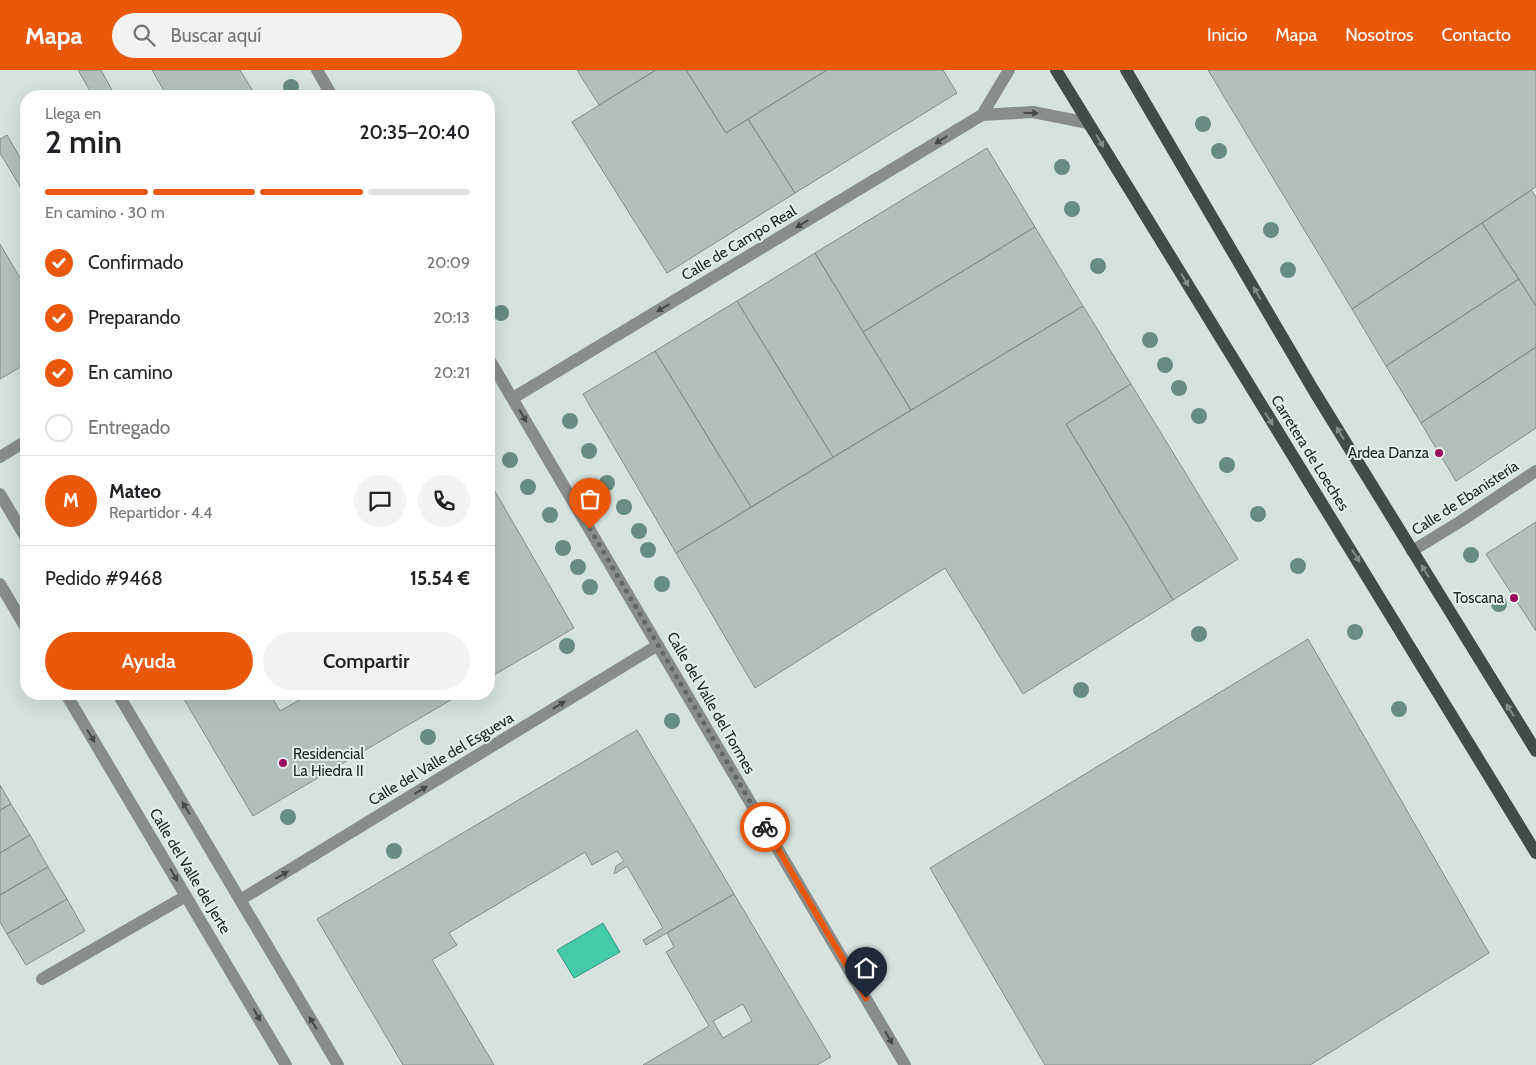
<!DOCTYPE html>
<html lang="es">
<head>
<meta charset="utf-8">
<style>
  body { margin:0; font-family:Cabin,sans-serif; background:#f2f2f2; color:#202124; height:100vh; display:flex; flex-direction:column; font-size:19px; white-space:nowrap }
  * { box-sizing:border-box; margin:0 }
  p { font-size:16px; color:#757577 }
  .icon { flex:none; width:28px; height:28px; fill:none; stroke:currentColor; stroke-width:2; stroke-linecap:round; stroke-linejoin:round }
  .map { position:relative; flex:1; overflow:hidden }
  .side { position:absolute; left:20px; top:20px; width:475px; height:610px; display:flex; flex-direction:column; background:#fff; border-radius:20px; box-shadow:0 5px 20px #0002 }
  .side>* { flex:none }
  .pin { position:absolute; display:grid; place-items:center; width:42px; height:42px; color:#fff; margin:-51px -21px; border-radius:50% 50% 50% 0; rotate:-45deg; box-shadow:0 0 5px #0007 }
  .pin .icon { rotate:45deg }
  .courier { position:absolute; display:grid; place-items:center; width:50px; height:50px; margin:-25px; border:4px solid #ea580c; border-radius:50%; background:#fff; color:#222; box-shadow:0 1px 6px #0007 }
  .head em { font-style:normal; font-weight:600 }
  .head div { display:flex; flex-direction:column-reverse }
  .head { display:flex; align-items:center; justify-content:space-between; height:85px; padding:0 25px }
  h1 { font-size:32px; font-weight:600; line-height:38px }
  .bar { display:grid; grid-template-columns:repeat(4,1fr); gap:8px 5px; align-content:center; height:60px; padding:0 25px }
  .bar i { height:6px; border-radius:4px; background:#e0e0e0 }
  .bar .selected { background:#ea580c }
  .bar p { grid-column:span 4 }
  .line { display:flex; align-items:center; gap:12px; padding:0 25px; border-top:1px solid #e0e0e0 }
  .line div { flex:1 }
  .round { display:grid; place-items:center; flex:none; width:52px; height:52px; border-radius:26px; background:#f2f2f2 }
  ol { padding:0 25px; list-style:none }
  li { display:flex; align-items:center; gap:15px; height:55px }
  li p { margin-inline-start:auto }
  li .icon { padding:5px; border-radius:50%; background:#ea580c; color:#fff; stroke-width:4 }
  li:last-child { color:#757577 }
  li i { width:28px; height:28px; border:2px solid #e0e0e0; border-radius:50% }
  .action { display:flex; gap:10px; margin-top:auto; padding:10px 25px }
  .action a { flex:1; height:58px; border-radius:30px; background:#ea580c; color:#fff; font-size:20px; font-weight:600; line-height:58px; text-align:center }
  .action a+a { background:#f2f2f2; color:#202124 }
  header { display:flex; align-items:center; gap:30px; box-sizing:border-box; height:70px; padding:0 25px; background:#ea580c; color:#fff }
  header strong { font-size:24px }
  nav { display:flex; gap:28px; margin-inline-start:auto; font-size:18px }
  .search { width:350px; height:45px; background:#f2f2f2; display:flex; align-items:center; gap:12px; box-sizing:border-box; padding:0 18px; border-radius:28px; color:#757577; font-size:19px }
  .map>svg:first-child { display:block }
</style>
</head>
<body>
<header>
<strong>Mapa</strong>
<div class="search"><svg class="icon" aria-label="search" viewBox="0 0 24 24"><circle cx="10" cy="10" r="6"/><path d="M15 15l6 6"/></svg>Buscar aquí</div>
<nav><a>Inicio</a><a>Mapa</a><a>Nosotros</a><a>Contacto</a></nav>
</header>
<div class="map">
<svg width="1536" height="995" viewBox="0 0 1536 995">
  <rect width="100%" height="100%" fill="#d6e2de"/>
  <!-- water -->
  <path fill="#45caa9" stroke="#3a9881" d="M 603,853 L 620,882 L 574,908 L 557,880 Z"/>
  <!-- building -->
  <path fill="#b3bfbb" stroke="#838e8a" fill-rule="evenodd" d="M 78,0 L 101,0 L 112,20 L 102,26 L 93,26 Z
    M 152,0 L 240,0 L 256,26 L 167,26 Z
    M 577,0 L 656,0 L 599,35 Z
    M 656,0 L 686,0 L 726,63 L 748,49 L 795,123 L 667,203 L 572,52 Z
    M 686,0 L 827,0 L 726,63 Z
    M 827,0 L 943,0 L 957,23 L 795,123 L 748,49 Z
    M 1208,0 L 1536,0 L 1536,117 L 1352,239 Z
    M 7,65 L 26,98 L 26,115 L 21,118 L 0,83 L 0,69 Z
    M 987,78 L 1035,157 L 863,262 L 815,183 Z
    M 1531,120 L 1536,127 L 1536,236 L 1482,153 Z
    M 1482,153 L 1519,209 L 1386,296 L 1352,239 Z
    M 1035,157 L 1083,236 L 911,340 L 863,262 Z
    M 0,174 L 20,208 L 26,205 L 26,294 L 0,309 Z
    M 815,183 L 911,340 L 833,387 L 737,231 Z
    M 1519,209 L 1536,236 L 1536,277 L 1421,353 L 1386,296 Z
    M 737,231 L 833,387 L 751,437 L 655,281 Z
    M 1083,236 L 1131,314 L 1066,354 L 1173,530 L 1023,624 L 945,498 L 755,618 L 676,483 Z
    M 1536,277 L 1536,358 L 1456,411 L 1421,353 Z
    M 655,281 L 751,437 L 676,483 L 583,324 Z
    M 1131,314 L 1238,489 L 1173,530 L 1066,354 Z
    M 489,411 L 574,558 L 489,608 Z
    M 1536,452 L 1536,561 L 1486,484 Z
    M 1308,569 L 1489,883 L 1310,995 L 1045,995 L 930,798 Z
    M 181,624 L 270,624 L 280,641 L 310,624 L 461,624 L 253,746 Z
    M 637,660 L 734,824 L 646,875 L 643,870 L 663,858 L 627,796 L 614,804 L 616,796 L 624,791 L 617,781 L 592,795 L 585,782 L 449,863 L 457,875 L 432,890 L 494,995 L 403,995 L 317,849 Z
    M 0,715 L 11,734 L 0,740 Z
    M 11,734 L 30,765 L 0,783 L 0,740 Z
    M 30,765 L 48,797 L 0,825 L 0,783 Z
    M 48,797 L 67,829 L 7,864 L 0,852 L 0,825 Z
    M 734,824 L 831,987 L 817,995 L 643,995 L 709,956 L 666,882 L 674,877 L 667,863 ZM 743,934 L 752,951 L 723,968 L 713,951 Z
    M 67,829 L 85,861 L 26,895 L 7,864 Z"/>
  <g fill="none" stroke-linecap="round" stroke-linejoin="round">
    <!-- minor -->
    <path stroke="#888d8b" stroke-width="12" d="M 317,0 L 332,26
      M 982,45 L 1033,42 L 1088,53
      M 489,289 L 905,995
      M 513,328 L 982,45 L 1009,0
      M 0,387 L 26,371
      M 0,424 L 26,468
      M 1412,481 L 1461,451 L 1536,401
      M 0,514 L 26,558
      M 66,624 L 286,995
      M 118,624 L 338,995
      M 240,830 L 658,575
      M 42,909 L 186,826"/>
    <!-- major -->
    <path stroke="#424b48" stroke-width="12" d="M 1056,0 C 1216,261 1377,521 1536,783
      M 1126,0 L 1314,321 L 1536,681"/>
  </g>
  <!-- trees -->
  <g fill="#678c83">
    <circle cx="291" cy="17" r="8"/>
    <circle cx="1203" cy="54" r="8"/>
    <circle cx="1219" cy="81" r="8"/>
    <circle cx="1062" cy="97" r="8"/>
    <circle cx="1072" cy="139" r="8"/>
    <circle cx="1271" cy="160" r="8"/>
    <circle cx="1098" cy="196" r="8"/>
    <circle cx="1288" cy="200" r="8"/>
    <circle cx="501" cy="243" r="8"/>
    <circle cx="1150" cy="270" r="8"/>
    <circle cx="1165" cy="295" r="8"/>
    <circle cx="1179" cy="318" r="8"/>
    <circle cx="1199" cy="346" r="8"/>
    <circle cx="570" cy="351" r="8"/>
    <circle cx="589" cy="381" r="8"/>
    <circle cx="510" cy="390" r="8"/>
    <circle cx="1227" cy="395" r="8"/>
    <circle cx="607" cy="413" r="8"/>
    <circle cx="528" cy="417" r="8"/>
    <circle cx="624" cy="437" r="8"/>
    <circle cx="1258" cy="444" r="8"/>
    <circle cx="550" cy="445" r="8"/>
    <circle cx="639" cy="461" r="8"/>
    <circle cx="563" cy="478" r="8"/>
    <circle cx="648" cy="480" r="8"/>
    <circle cx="1471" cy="485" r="8"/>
    <circle cx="1298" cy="496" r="8"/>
    <circle cx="578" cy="497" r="8"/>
    <circle cx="662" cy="514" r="8"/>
    <circle cx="590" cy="517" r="8"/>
    <circle cx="1499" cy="534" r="8"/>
    <circle cx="1355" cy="562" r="8"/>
    <circle cx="1199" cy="564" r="8"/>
    <circle cx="567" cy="576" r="8"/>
    <circle cx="1081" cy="620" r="8"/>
    <circle cx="1399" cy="639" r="8"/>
    <circle cx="672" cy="651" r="8"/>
    <circle cx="428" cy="667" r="8"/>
    <circle cx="288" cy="747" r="8"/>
    <circle cx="394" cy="781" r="8"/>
  </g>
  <!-- one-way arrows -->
  <defs><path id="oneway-solid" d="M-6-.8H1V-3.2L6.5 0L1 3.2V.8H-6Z" transform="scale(1.25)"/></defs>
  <g fill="#454948">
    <use href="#oneway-solid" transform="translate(1031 43) rotate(2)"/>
    <use href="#oneway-solid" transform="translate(941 70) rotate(149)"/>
    <use href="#oneway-solid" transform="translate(802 154) rotate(149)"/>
    <use href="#oneway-solid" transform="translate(663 238) rotate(149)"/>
    <use href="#oneway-solid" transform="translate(523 346) rotate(60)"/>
    <use href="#oneway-solid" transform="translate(559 635) rotate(-31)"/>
    <use href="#oneway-solid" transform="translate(91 666) rotate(59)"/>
    <use href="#oneway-solid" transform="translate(421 720) rotate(-31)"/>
    <use href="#oneway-solid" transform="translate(186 738) rotate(-121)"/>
    <use href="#oneway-solid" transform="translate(174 805) rotate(60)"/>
    <use href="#oneway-solid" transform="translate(282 805) rotate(-31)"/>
    <use href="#oneway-solid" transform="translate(257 945) rotate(60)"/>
    <use href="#oneway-solid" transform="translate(313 953) rotate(-121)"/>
    <use href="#oneway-solid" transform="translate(889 968) rotate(60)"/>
  </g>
  <g fill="#828d89">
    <use href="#oneway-solid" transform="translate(1100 71) rotate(59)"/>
    <use href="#oneway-solid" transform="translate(1185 210) rotate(59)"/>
    <use href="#oneway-solid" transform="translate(1257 223) rotate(-120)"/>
    <use href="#oneway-solid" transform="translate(1269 349) rotate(58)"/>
    <use href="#oneway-solid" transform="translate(1340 363) rotate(-121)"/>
    <use href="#oneway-solid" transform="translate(1356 486) rotate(58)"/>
    <use href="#oneway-solid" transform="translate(1425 501) rotate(-122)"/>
    <use href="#oneway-solid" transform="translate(1510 640) rotate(-122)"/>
  </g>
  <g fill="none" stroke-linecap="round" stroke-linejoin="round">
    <!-- done -->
    <path stroke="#606765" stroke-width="5" stroke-dasharray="0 9" d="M 590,459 L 765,757"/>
    <!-- route -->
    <path stroke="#ea580c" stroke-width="6" d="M 765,757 L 866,928"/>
  </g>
  <!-- markers -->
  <g fill="#990b5e" stroke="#e3efeb" stroke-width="2">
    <circle cx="1439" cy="383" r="5"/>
    <circle cx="1514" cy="528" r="5"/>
    <circle cx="283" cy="693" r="5"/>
  </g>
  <g text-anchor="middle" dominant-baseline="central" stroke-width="4" stroke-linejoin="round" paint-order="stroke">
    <!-- street labels -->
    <g font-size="15" fill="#212524" stroke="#e3efeb">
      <text transform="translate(739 173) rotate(-31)">Calle de Campo Real</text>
      <text transform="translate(1310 383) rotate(58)">Carretera de Loeches</text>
      <text transform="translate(1465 428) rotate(-33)">Calle de Ebanistería</text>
      <text transform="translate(711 633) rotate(60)">Calle del Valle del Tormes</text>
      <text transform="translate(441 689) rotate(-31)">Calle del Valle del Esgueva</text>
      <text transform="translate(190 801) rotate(59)">Calle del Valle del Jerte</text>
    </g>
    <!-- poi labels -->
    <g font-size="15" fill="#212524" stroke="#e3efeb" text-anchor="end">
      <text x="1429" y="383">Ardea Danza</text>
      <text x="1504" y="528">Toscana</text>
      <text x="293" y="684" text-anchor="start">Residencial<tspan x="293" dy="17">La Hiedra II</tspan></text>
    </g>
  </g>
</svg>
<div class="pin" style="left:590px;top:459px;background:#ea580c"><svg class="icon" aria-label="bag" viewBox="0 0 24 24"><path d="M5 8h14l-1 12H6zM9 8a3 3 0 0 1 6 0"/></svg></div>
<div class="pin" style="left:866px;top:928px;background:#1f2937"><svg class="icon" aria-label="home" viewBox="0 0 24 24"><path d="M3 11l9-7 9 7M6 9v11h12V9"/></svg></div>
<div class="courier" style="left:765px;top:757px"><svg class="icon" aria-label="bike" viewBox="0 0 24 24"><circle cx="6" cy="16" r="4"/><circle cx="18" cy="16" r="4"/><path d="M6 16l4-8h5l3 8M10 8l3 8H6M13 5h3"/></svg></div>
<section class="side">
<div class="head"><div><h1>2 min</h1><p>Llega en</p></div><em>20:35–20:40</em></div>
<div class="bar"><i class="selected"></i><i class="selected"></i><i class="selected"></i><i></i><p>En camino · 30 m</p></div>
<ol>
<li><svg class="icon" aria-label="check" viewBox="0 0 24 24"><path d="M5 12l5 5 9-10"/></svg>Confirmado<p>20:09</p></li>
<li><svg class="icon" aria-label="check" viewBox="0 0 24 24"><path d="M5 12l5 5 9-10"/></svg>Preparando<p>20:13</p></li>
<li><svg class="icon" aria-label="check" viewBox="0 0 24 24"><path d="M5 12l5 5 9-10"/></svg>En camino<p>20:21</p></li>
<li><i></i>Entregado</li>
</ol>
<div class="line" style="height:90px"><b class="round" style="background:#ea580c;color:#fff">M</b><div><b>Mateo</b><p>Repartidor · 4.4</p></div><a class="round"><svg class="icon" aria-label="chat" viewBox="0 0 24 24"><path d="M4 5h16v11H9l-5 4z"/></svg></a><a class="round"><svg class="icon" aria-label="phone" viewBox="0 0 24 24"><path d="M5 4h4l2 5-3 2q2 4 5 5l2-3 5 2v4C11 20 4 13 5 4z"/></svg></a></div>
<div class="line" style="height:65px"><div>Pedido #9468</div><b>15.54 €</b></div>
<div class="action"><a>Ayuda</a><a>Compartir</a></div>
</section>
</div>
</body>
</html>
